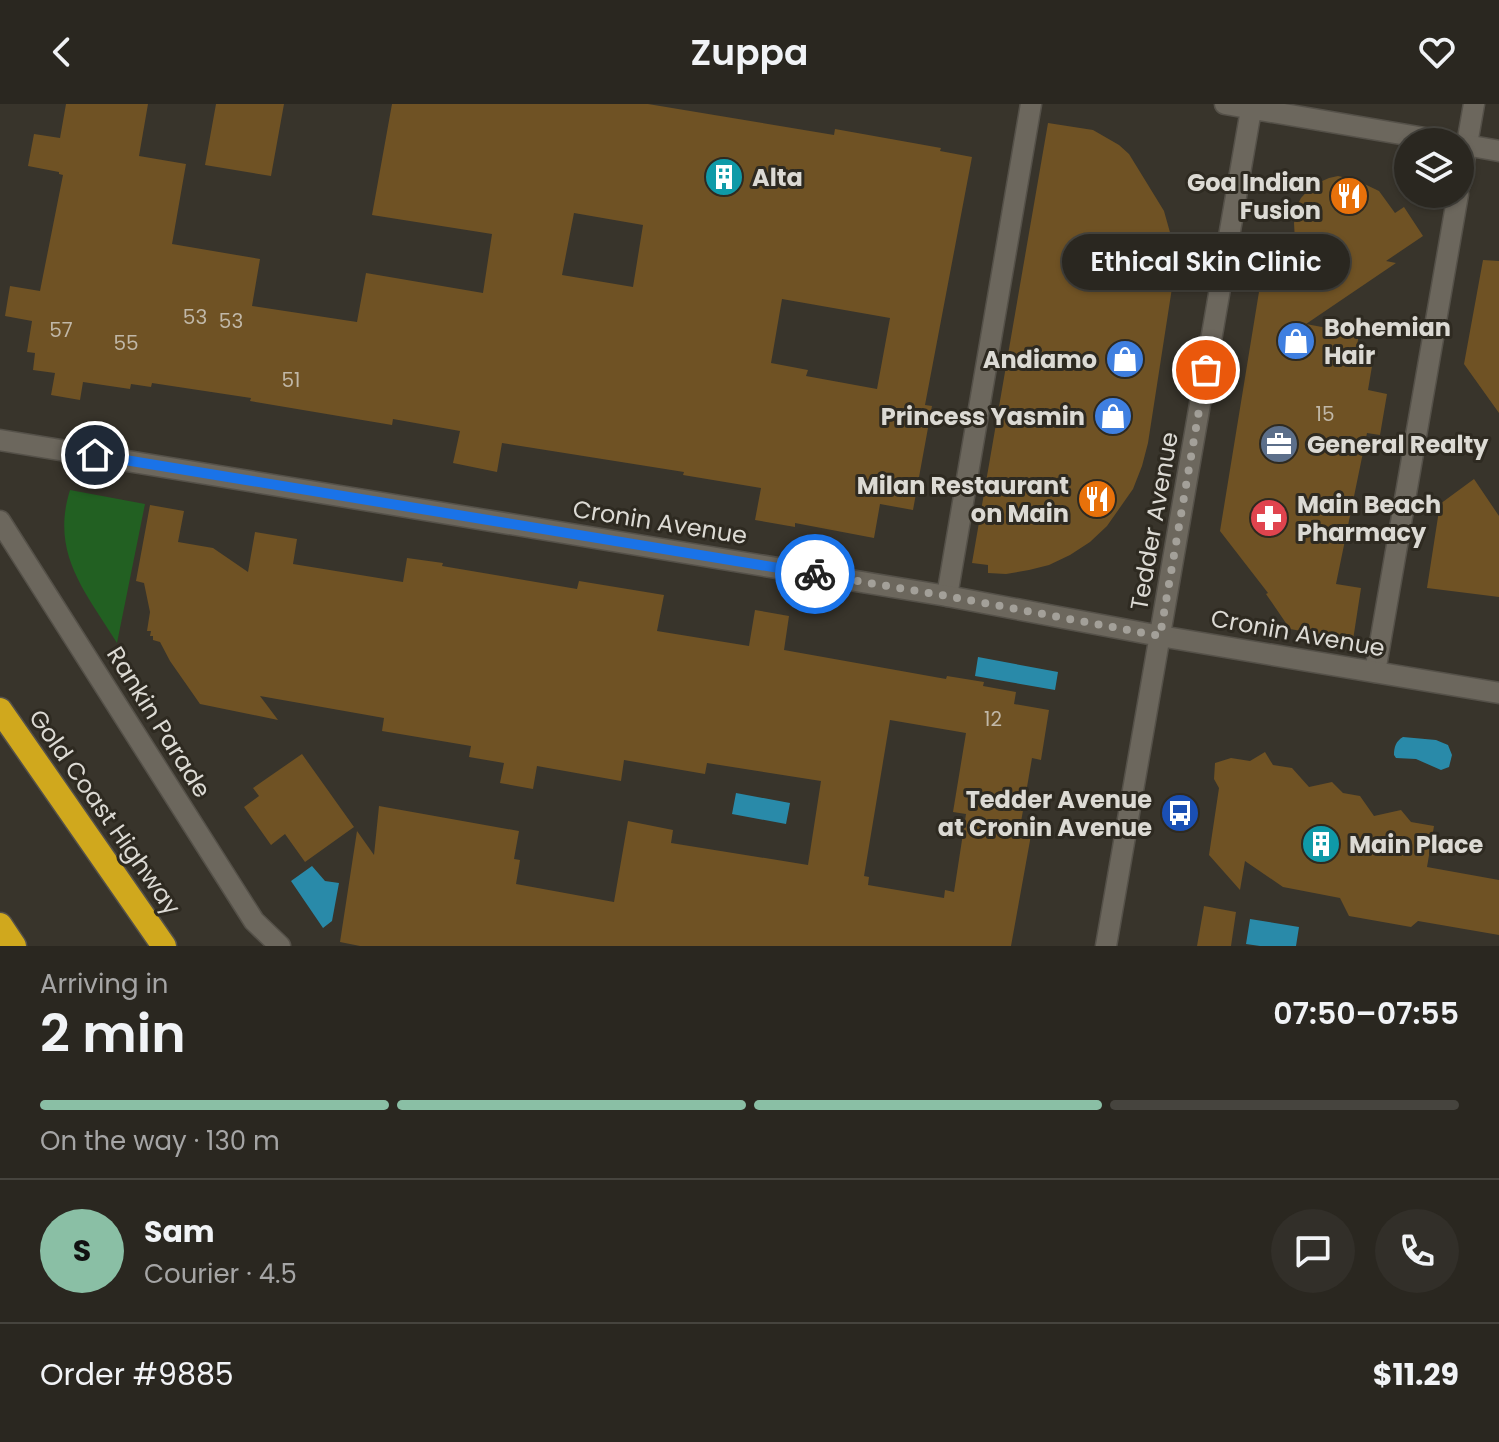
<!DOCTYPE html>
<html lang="en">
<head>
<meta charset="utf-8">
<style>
  body { margin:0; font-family:Poppins,sans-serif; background:#322f29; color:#f1f3f6; height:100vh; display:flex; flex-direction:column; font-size:30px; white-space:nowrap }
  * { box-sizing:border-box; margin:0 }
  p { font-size:26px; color:#a5a5a5 }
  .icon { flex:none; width:44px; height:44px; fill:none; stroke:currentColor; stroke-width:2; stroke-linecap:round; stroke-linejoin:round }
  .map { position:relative; height:842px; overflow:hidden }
  .sheet { display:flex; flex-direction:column; background:#2a2720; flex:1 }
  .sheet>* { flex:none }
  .fabs { position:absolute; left:1394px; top:24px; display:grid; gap:16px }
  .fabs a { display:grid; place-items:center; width:80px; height:80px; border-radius:50%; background:#2a2720; box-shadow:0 2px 6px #0004,0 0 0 2px #46443e; font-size:40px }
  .pin { position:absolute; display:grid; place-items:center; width:68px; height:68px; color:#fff; margin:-34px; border:4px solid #fff; border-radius:50%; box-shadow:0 2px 8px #0007 }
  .courier { position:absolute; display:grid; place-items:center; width:80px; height:80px; margin:-40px; border:6px solid #1a73e8; border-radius:50%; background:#fff; color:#222; box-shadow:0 2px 10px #0007 }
  .bubble { position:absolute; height:56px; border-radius:28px; background:#2a2720; box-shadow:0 2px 6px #0004,0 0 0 2px #46443e; font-size:26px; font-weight:600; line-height:56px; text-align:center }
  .head em { font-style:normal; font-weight:600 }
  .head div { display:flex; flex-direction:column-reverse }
  .head { display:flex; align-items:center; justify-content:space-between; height:136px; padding:0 40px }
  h1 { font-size:52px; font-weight:600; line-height:60px }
  .bar { display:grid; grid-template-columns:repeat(4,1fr); gap:12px 8px; align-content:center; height:96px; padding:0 40px }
  .bar i { height:10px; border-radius:6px; background:#46443e }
  .bar .current { background:#8abfa5 }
  .bar p { grid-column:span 4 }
  .line { display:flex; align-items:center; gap:20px; padding:0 40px; border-top:2px solid #46443e }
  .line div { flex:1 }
  .round { display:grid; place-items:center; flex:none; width:84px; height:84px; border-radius:42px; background:#322f29 }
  header { display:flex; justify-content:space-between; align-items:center; height:104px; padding:0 40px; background:#2a2720; font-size:36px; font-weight:600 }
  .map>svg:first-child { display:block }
</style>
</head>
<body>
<header><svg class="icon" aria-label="back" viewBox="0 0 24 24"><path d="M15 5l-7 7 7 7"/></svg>Zuppa<svg class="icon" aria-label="heart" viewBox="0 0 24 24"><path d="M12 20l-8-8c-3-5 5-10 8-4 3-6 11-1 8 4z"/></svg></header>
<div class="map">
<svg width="1499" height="842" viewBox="0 0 1499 842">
  <rect width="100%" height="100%" fill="#38342b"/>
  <!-- green -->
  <path fill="#226022" d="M 70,386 L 145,400 L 117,539 C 86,488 50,450 70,386 Z"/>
  <!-- water -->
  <path fill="#298aa9" d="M 978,553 L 1058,568 L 1055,586 L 975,572 Z
    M 1403,633 L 1436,636 L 1448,641 L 1452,651 L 1449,663 L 1441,666 L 1416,655 L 1396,654 L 1394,651 C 1394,643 1396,637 1403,633 Z
    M 736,689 L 790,699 L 786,720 L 732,710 Z
    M 312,762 L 325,777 L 339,779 L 332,817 L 323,824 L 291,777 Z
    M 1250,815 L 1299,823 L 1296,842 L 1260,842 L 1246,840 Z"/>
  <!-- building -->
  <path fill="#6f5224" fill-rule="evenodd" d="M 66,0 L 148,0 L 139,52 L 186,60 L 172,140 L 260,155 L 252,202 L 357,218 L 366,169 L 483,189 L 492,130 L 372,111 L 392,0 L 648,0 L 834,31 L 835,25 L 941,44 L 940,47 L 972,53 L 925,301 L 932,302 L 913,406 L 880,400 L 874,434 L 795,419 L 795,423 L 755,416 L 761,384 L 683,371 L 684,368 L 502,339 L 497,368 L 453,359 L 460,327 L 393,315 L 392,321 L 250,297 L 251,294 L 152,279 L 151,283 L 131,280 L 130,285 L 83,278 L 80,296 L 51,291 L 55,269 L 33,266 L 35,249 L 27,248 L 32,217 L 5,212 L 10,182 L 40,187 L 63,71 L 59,70 L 59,68 L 28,62 L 34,30 L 60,34 ZM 574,109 L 643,121 L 633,183 L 562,171 ZM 782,195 L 890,214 L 877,285 L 806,272 L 808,266 L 771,259 Z
    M 216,0 L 284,0 L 271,72 L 205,61 Z
    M 1048,19 L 1093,26 L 1119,41 L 1129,50 L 1164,107 L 1171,132 L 1178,145 L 1148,339 L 1142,362 L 1133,385 L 1107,422 L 1090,438 L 1070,451 L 1049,461 L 1029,466 L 1006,470 L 988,469 L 988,461 L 972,459 Z
    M 1338,72 L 1356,76 L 1379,87 L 1395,109 L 1404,103 L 1423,132 L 1386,157 L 1396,159 L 1306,220 L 1359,230 L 1354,259 L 1372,262 L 1368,286 L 1387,290 L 1380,331 L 1367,329 L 1336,480 L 1361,484 L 1353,536 L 1290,525 L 1266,490 L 1268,489 L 1220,427 L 1265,151 L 1296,155 L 1294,119 L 1297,102 L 1301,94 L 1313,81 L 1329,74 Z
    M 1483,156 L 1499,157 L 1499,309 L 1464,260 Z
    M 1474,375 L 1499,412 L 1499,493 L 1427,484 L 1440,400 Z
    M 150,401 L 184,407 L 178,438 L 213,444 L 248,468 L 255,428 L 297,435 L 293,460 L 403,478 L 407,454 L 443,459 L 442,462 L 577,485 L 579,477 L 664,491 L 657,527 L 749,542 L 755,506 L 789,512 L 784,546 L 946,575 L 947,572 L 984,578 L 983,582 L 1016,588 L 1014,600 L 1049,606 L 1041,656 L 1032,654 L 1021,718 L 1033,720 L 1011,842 L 360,842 L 340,838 L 357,727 L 374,751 L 379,702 L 519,727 L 514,755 L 520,756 L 516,780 L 614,798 L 628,717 L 673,726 L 671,739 L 808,761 L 821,677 L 707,659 L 705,670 L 624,656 L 621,677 L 537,662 L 533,685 L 500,679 L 504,659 L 469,653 L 471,642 L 382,627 L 384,614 L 260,592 L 278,616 L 200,600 L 170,557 L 160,538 L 153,536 L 153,532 L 150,532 L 151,527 L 147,527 L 150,508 L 144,479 L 136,477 ZM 890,616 L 966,629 L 953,708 L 966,710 L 954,788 L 945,786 L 944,794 L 868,781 L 869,773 L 864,772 Z
    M 1265,648 L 1273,661 L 1292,664 L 1309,683 L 1332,678 L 1343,689 L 1360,692 L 1374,712 L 1401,706 L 1411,718 L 1434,722 L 1427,763 L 1499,776 L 1499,831 L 1418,817 L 1411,823 L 1349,812 L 1340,794 L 1283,783 L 1245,757 L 1240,786 L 1209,751 L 1219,684 L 1214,675 L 1215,659 L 1231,654 L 1250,657 Z
    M 302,650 L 354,723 L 305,758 L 285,730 L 271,741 L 244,703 L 259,692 L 253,684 Z
    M 1204,802 L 1236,808 L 1231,842 L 1197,842 Z"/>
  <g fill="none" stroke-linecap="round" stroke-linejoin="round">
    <!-- lane casing -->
    <g stroke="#555149" stroke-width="23">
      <path id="lane" d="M 1460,80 L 1474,0
        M 947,492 L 1031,0
        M 1375,568 L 1458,90"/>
    </g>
    <!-- street casing -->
    <g stroke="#555149" stroke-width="23">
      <path id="street" d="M 1225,0 L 1448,38
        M 1460,40 L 1499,47
        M 0,336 L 947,492 L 1160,532 L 1499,589
        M 0,417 L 254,817 L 280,842
        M 1106,842 L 1252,0"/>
    </g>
    <!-- highway casing -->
    <g stroke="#555149" stroke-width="27">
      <path id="highway" d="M 0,606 L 164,842
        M 0,821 L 14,842"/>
    </g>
    <!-- lane -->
    <use href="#lane" stroke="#6c675d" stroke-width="20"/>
    <!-- street -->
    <use href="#street" stroke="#6c675d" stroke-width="20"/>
    <!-- highway -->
    <use href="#highway" stroke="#d0a81d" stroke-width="24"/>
  </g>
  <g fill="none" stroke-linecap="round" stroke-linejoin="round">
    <!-- done -->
    <path stroke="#a3a099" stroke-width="8" stroke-dasharray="0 14.4" d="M 815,470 L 947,492 L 1160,532 L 1206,266"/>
    <!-- route -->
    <path stroke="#1a73e8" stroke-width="10" d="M 95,351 L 815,470"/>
  </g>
  <!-- icons -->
  <defs>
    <g id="building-disc" transform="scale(2)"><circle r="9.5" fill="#0f9aa8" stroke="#2e2a21"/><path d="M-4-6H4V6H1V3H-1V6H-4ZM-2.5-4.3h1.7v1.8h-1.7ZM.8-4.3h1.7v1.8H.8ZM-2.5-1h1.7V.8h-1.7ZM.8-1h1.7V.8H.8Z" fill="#fff"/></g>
    <g id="restaurant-disc" transform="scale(2)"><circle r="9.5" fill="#e8710a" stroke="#2e2a21"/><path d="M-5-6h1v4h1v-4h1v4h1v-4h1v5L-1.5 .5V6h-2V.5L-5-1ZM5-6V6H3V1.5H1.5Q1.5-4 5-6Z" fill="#fff"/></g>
    <g id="shop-disc" transform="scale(2)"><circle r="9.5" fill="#3f7fe0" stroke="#2e2a21"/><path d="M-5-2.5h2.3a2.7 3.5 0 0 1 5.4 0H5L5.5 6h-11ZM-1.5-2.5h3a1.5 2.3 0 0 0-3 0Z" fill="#fff"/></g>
    <g id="office-disc" transform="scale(2)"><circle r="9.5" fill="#5c6f8a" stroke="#2e2a21"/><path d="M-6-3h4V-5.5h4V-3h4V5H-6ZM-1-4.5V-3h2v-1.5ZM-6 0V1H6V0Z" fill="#fff"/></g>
    <g id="pharmacy-disc" transform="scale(2)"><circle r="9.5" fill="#e0444e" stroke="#2e2a21"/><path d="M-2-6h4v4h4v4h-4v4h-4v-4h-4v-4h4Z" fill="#fff"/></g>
    <g id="bus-disc" transform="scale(2)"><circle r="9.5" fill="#1a4fb4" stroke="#2e2a21"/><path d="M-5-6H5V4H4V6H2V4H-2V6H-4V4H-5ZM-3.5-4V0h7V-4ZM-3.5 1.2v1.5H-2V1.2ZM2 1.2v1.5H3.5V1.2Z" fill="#fff"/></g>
  </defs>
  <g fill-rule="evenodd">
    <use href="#building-disc" x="724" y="73"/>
    <use href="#restaurant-disc" x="1349" y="92"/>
    <use href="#shop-disc" x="1296" y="237"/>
    <use href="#shop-disc" x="1125" y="255"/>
    <use href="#shop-disc" x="1113" y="312"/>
    <use href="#office-disc" x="1279" y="340"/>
    <use href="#restaurant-disc" x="1097" y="395"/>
    <use href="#pharmacy-disc" x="1269" y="414"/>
    <use href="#bus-disc" x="1180" y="709"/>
    <use href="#building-disc" x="1321" y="740"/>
  </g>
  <g text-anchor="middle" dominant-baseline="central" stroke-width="6" stroke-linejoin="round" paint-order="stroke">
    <!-- number labels -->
    <g font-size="20" fill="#c1b8a8">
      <text x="195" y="213">53</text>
      <text x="231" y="217">53</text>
      <text x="61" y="226">57</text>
      <text x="126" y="239">55</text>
      <text x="291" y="276">51</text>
      <text x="1325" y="310">15</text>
      <text x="993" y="615">12</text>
    </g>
    <!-- poi labels -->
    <g font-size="24" font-weight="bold" fill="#dcdad4" stroke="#2e2a21" text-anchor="start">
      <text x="752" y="73">Alta</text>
      <text x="1321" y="78" text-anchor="end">Goa Indian<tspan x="1321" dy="28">Fusion</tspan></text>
      <text x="1324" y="223">Bohemian<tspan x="1324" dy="28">Hair</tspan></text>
      <text x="1097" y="255" text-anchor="end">Andiamo</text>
      <text x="1085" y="312" text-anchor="end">Princess Yasmin</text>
      <text x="1307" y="340">General Realty</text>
      <text x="1069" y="381" text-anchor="end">Milan Restaurant<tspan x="1069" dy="28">on Main</tspan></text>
      <text x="1297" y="400">Main Beach<tspan x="1297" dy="28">Pharmacy</tspan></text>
      <text x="1152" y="695" text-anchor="end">Tedder Avenue<tspan x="1152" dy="28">at Cronin Avenue</tspan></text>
      <text x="1349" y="740">Main Place</text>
    </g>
    <!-- street labels -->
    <g font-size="24" fill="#dcdad4" stroke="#2e2a21">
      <text transform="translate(1154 417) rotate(-80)">Tedder Avenue</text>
      <text transform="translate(660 418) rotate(9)">Cronin Avenue</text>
      <text transform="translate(1298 529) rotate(10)">Cronin Avenue</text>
      <text transform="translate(159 618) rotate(58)">Rankin Parade</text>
      <text transform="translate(105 708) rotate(55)">Gold Coast Highway</text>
    </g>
  </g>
</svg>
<div class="fabs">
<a><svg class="icon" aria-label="layers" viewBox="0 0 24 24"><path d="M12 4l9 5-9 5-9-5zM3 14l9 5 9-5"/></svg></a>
</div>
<div class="pin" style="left:1206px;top:266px;background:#ea580c"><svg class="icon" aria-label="bag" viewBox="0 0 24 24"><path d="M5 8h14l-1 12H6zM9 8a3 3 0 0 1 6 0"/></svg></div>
<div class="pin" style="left:95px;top:351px;background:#1f2937"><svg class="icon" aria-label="home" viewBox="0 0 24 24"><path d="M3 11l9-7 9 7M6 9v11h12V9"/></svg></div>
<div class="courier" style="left:815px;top:470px"><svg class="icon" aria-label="bike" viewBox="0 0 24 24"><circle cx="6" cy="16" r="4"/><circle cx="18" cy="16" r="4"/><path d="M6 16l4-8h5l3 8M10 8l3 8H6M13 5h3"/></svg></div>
<div class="bubble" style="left:1062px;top:130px;width:288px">Ethical Skin Clinic</div>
</div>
<section class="sheet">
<div class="head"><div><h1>2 min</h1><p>Arriving in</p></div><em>07:50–07:55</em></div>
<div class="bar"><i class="current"></i><i class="current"></i><i class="current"></i><i></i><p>On the way · 130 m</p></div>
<div class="line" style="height:144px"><b class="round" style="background:#8abfa5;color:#111">S</b><div><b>Sam</b><p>Courier · 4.5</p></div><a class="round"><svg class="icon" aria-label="chat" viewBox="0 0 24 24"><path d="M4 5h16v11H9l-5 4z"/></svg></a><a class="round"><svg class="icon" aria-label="phone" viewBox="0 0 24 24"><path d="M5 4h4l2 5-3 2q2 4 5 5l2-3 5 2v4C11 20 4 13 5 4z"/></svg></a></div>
<div class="line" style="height:104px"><div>Order #9885</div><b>$11.29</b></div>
</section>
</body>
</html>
